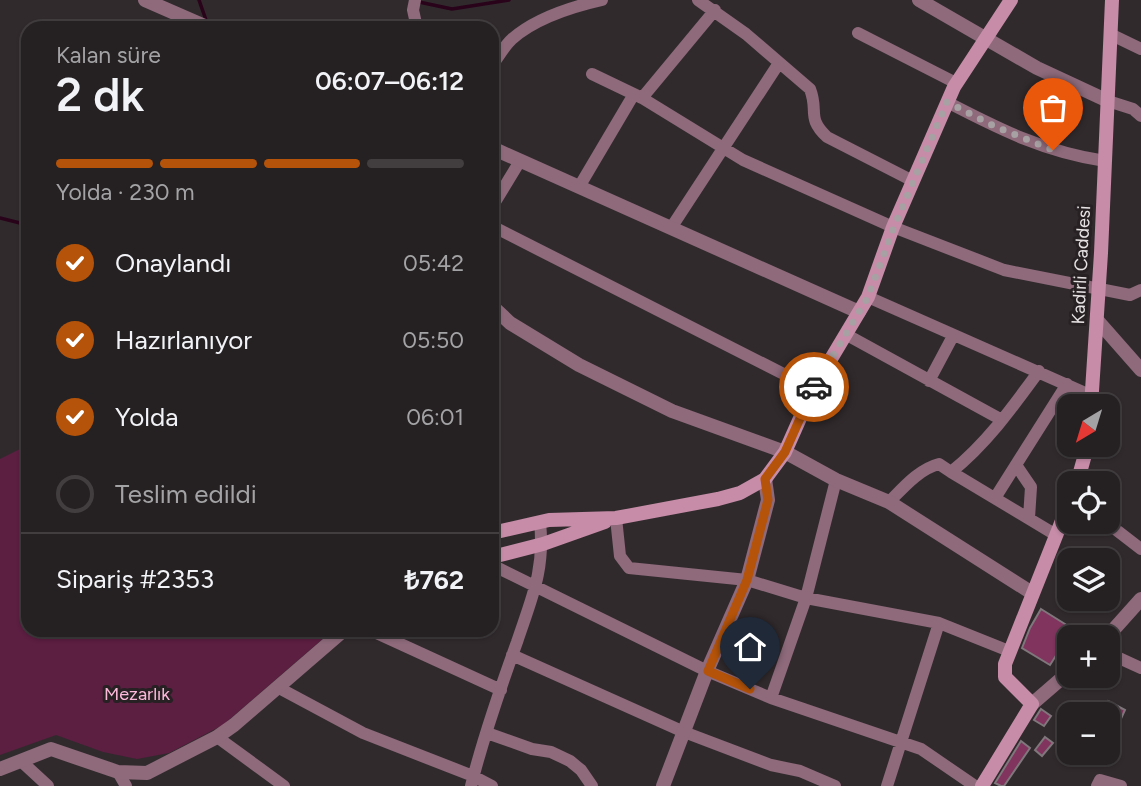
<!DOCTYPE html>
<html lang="tr">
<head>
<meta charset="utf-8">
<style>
  body { margin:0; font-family:Figtree,sans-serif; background:#312d2f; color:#f1f3f6; height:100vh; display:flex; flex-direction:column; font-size:26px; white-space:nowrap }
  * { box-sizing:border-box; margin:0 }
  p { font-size:23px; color:#a3a3a5 }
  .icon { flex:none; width:38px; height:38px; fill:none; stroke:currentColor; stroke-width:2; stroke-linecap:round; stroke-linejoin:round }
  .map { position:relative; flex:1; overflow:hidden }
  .sheet { position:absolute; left:21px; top:21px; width:478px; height:616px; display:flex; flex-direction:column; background:#252022; border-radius:21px; box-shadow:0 2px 5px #0004,0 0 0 2px #423e40 }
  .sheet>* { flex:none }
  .needle { width:46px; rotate:218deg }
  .buttons { position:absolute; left:1057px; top:394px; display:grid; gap:14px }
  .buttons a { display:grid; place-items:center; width:63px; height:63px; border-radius:14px; background:#252022; box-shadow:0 2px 5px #0004,0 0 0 2px #423e40; font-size:35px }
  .pin { position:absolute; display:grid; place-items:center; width:60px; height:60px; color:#fff; margin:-72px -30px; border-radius:50% 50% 50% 0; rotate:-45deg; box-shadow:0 0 7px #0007 }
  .pin .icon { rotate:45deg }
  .courier { position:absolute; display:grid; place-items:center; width:70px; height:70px; margin:-35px; border:5px solid #b45309; border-radius:50%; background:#fff; color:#222; box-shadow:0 2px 9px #0007 }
  .head em { font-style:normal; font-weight:600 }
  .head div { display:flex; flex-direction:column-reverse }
  .head { display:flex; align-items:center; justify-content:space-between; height:119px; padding:0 35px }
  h1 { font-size:46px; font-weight:600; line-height:52px }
  .bar { display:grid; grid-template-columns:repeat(4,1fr); gap:10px 7px; align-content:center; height:84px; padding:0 35px }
  .bar i { height:9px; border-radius:5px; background:#423e40 }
  .bar .active { background:#b45309 }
  .bar p { grid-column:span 4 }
  .line { display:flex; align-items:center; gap:18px; padding:0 35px; border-top:2px solid #423e40 }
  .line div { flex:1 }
  ol { padding:0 35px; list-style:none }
  li { display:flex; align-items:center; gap:21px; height:77px }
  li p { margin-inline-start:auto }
  li .icon { padding:7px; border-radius:50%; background:#b45309; color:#fff; stroke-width:4 }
  li:last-child { color:#a3a3a5 }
  li i { width:38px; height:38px; border:4px solid #423e40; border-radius:50% }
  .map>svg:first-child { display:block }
</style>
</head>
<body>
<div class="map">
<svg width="1141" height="786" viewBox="0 0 1141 786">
  <rect width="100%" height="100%" fill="#312a2d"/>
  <!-- green -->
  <path fill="#5c1e41" d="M 28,445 L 28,630 L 333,630 L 223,725 L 169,753 L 137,759 L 103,752 L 56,735 L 0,755 L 0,459 Z"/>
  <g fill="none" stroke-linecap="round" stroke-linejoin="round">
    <!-- stream -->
    <path stroke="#29031a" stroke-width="3.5" d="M 199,0 L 207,23
      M 419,2 L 452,9 L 509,0
      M 0,218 L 28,225"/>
  </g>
  <!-- building -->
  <path fill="#80345e" stroke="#7f777b" stroke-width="2" d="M 1041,609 L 1073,629 L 1050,665 L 1022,648 L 1030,628 Z
    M 1108,701 L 1125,710 L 1108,747 L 1108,714 L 1101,714 Z
    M 1041,709 L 1051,716 L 1044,726 L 1034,720 Z
    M 1045,737 L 1053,743 L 1042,756 L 1035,750 Z
    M 1021,741 L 1030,748 L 1004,786 L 1001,786 L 995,783 Z"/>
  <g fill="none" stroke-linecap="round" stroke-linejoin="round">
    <!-- minor -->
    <path stroke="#8e6a7b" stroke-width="12" d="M 415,0 L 413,10 L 417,28
      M 698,0 L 746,34 L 810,89 C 819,112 806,117 827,137 L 913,181
      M 858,33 L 956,83
      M 1112,35 L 1141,49
      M 492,65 C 499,57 504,46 512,39 C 536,18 571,7 602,0
      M 592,74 L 642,98 L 743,160 L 893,227 L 1004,270 L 1130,295 L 1141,290
      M 642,98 L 715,10
      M 1108,101 L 1133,109 L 1141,116
      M 947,102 C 1001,130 1045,152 1105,161
      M 579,187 L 634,94
      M 492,207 L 520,161
      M 492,226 L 813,389
      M 671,228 L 779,63
      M 868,297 L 1092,396
      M 847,335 L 1002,420
      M 929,381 L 953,336
      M 1016,465 L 1031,487 L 1029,518
      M 951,472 L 1056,535
      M 995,498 L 1067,384
      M 889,502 C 903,488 919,469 939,464 L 951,472 C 986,444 1012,408 1039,371
      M 616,518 L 620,556 L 629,568 L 747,580 L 806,598 L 939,623 L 1009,651
      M 1106,522 L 1141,549
      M 492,565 L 707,671 L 771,698 L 921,749 L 975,786
      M 370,630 L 501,690
      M 1108,653 L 1141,668
      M 512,655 L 684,732 L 771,765 L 800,771 L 835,786
      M 279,688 L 363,733 L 473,776 L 492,786
      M 771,698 L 806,598 L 836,480
      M 487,733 L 532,749 L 551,752 L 570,761 L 581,770 L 592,786
      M 217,737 L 284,786
      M 21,761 L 48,786
      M 118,772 L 126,786
      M 471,786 C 483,738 500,689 517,642 C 532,597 545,570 540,522
      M 887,786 L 939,623
      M 1097,786 L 1100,780 L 1121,786"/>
    <!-- tertiary -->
    <path stroke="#8e6a7b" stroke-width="14" d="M 145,0 L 209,28
      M 919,0 L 1037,68 L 1108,101
      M 492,148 L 859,312
      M 492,306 L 510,323 L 579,365 L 672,411 L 785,452 L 836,480 L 889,502 L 1032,593
      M 1097,320 L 1141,370
      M 1107,637 L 1141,599
      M 1032,704 L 1069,672
      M 0,769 L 51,749 L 118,772 L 147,773 L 217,737 L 234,725 L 344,630
      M 663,786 L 707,671 L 747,580 L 768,500 L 765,479"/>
    <!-- secondary -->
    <path stroke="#c68ca8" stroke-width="14" d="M 1091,406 L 1101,253 L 1112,0
      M 1077,483 L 1088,444
      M 492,533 L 549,520 L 616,518 L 718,499 L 740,493 L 765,479 L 785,452 L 813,389 L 868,297 L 893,227 L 954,87 L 1011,0
      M 492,557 L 543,544 L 605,522
      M 982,786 L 1032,704 L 1005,677 L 1005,664 L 1069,503"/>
  </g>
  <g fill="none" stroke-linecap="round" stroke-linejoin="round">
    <!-- done -->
    <path stroke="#a7a1a3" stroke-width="7" stroke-dasharray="0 12.6" d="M 814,387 L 868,297 L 894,227 L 947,102 L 994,126 L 1053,150"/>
    <!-- route -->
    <path stroke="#b45309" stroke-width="9" d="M 750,689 L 708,671 L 747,580 L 768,500 L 765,479 L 785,452 L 814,387"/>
  </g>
  <g text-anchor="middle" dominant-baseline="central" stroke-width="6" stroke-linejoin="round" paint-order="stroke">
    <!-- street labels -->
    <g font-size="18" fill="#e6e1e3" stroke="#272124">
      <text transform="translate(1081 265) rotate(-87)">Kadirli Caddesi</text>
    </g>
    <!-- park labels -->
    <g font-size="18" fill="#fdb9da" stroke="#272124">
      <text x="137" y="694">Mezarlık</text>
    </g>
  </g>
</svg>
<div class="buttons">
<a><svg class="needle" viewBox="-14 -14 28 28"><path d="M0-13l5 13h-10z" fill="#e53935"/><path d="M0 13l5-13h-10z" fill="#a3a3a5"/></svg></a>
<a><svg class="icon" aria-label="locate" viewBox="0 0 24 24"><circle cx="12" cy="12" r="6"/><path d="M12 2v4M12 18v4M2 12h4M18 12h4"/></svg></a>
<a><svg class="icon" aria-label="layers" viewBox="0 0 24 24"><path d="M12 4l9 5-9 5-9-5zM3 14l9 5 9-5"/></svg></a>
<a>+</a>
<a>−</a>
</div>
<div class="pin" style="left:1053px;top:150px;background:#ea580c"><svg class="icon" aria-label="bag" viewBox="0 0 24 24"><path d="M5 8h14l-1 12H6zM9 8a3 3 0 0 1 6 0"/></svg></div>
<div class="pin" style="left:750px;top:689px;background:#1f2937"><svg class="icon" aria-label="home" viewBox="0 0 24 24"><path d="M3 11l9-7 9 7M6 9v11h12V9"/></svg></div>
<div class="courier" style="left:814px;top:387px"><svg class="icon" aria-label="car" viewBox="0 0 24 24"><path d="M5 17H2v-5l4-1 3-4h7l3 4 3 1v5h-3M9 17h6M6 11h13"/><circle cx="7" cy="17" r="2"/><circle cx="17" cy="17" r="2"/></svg></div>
<section class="sheet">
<div class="head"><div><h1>2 dk</h1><p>Kalan süre</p></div><em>06:07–06:12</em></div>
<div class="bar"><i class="active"></i><i class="active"></i><i class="active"></i><i></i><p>Yolda · 230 m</p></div>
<ol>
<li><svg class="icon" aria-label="check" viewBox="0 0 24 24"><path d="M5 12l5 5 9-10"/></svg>Onaylandı<p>05:42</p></li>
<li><svg class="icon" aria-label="check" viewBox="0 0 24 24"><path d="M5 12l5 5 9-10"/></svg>Hazırlanıyor<p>05:50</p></li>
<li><svg class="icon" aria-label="check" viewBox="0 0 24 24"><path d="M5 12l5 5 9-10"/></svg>Yolda<p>06:01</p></li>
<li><i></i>Teslim edildi</li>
</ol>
<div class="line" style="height:91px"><div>Sipariş #2353</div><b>₺762</b></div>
</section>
</div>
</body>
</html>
